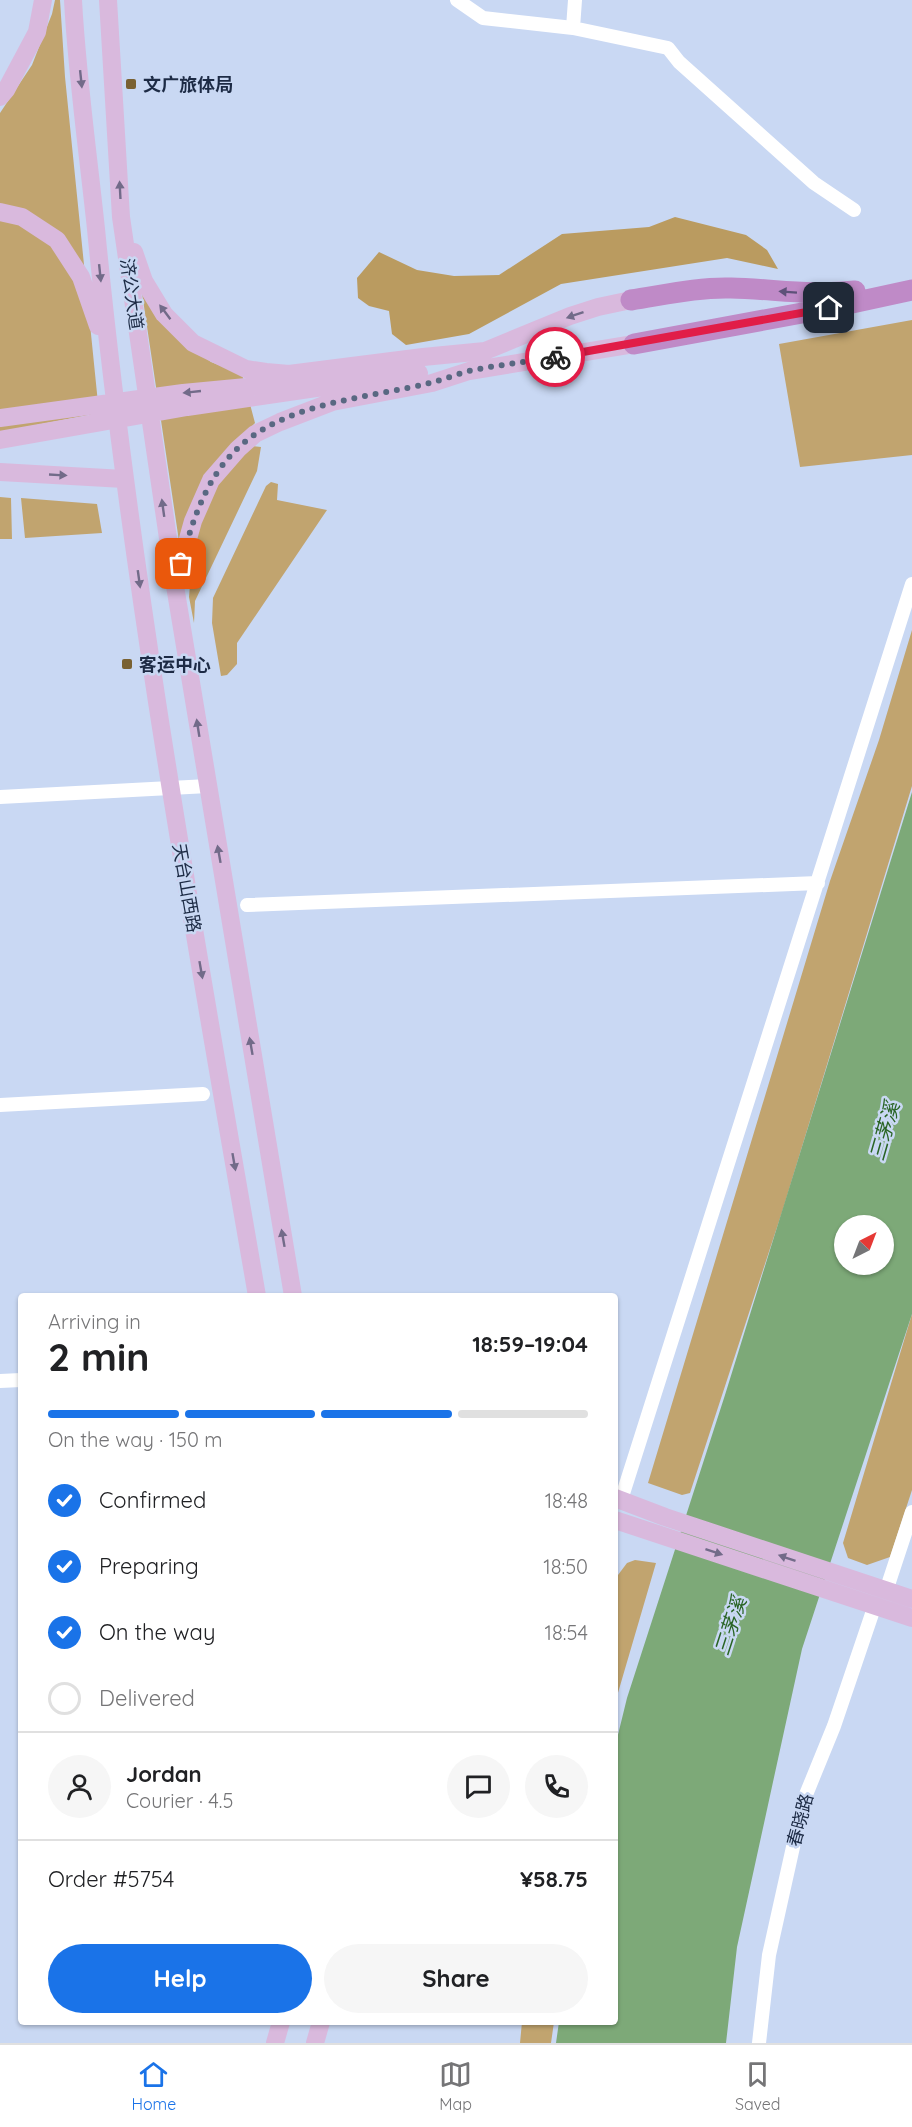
<!DOCTYPE html>
<html lang="en">
<head>
<meta charset="utf-8">
<style>
  body { margin:0; font-family:Quicksand,"Noto Sans SC",sans-serif; background:#f6f6f6; color:#202124; height:100vh; display:flex; flex-direction:column; font-size:22px; white-space:nowrap }
  * { box-sizing:border-box; margin:0 }
  p { font-size:20px; color:#757577 }
  .icon { flex:none; width:33px; height:33px; fill:none; stroke:currentColor; stroke-width:2; stroke-linecap:round; stroke-linejoin:round }
  .map { position:relative; flex:1; overflow:hidden }
  .side { position:absolute; left:18px; top:1293px; width:600px; height:732px; display:flex; flex-direction:column; background:#fff; border-radius:6px; box-shadow:0 2px 4px #0004 }
  .side>* { flex:none }
  .needle { width:39px; rotate:42deg }
  .fabs { position:absolute; left:834px; top:1215px; display:grid; gap:12px }
  .fabs a { display:grid; place-items:center; width:60px; height:60px; border-radius:50%; background:#fff; box-shadow:0 2px 4px #0004; font-size:30px }
  .pin { position:absolute; display:grid; place-items:center; width:51px; height:51px; color:#fff; margin:-26px; border-radius:12px; box-shadow:0 3px 9px #0006 }
  .courier { position:absolute; display:grid; place-items:center; width:60px; height:60px; margin:-30px; border:4px solid #e11d48; border-radius:50%; background:#fff; color:#222; box-shadow:0 2px 8px #0007 }
  .head em { font-style:normal; font-weight:700 }
  .head div { display:flex; flex-direction:column-reverse }
  .head { display:flex; align-items:center; justify-content:space-between; height:102px; padding:0 30px }
  h1 { font-size:39px; font-weight:700; line-height:45px }
  .bar { display:grid; grid-template-columns:repeat(4,1fr); gap:9px 6px; align-content:center; height:72px; padding:0 30px }
  .bar i { height:8px; border-radius:4px; background:#e0e0e0 }
  .bar .active { background:#1a73e8 }
  .bar p { grid-column:span 4 }
  .line { display:flex; align-items:center; gap:15px; padding:0 30px; border-top:2px solid #e0e0e0 }
  .line div { flex:1 }
  .round { display:grid; place-items:center; flex:none; width:63px; height:63px; border-radius:32px; background:#f6f6f6 }
  ol { padding:0 30px; list-style:none }
  li { display:flex; align-items:center; gap:18px; height:66px }
  li p { margin-inline-start:auto }
  li .icon { padding:6px; border-radius:50%; background:#1a73e8; color:#fff; stroke-width:4 }
  li:last-child { color:#757577 }
  li i { width:33px; height:33px; border:3px solid #e0e0e0; border-radius:50% }
  .primary-button { display:flex; gap:12px; margin-top:auto; padding:12px 30px }
  .primary-button a { flex:1; height:69px; border-radius:36px; background:#1a73e8; color:#fff; font-size:24px; font-weight:700; line-height:69px; text-align:center }
  .primary-button a+a { background:#f6f6f6; color:#202124 }
  .dock { display:flex; justify-content:space-around; align-items:center; height:84px; border-top:2px solid #e0e0e0; background:#fff; font-size:16px; color:#757577 }
  .dock a { display:grid; justify-items:center; gap:3px }
  .dock .active { color:#1a73e8 }
  .map>svg:first-child { display:block }
</style>
</head>
<body>
<div class="map">
<svg width="912" height="2043" viewBox="0 0 912 2043">
  <rect width="100%" height="100%" fill="#c9d8f3"/>
  <!-- green -->
  <path fill="#c1a46f" d="M 55,0 L 60,0 L 65,77 L 99,413 L 0,432 L 0,113 L 32,65 L 52,14 Z
    M 142,293 L 184,342 L 211,362 L 242,374 L 255,423 L 215,464 L 179,541 Z
    M 912,320 L 912,455 L 800,467 L 779,344 Z
    M 253,446 L 261,447 L 257,471 L 195,601 L 194,623 L 189,597 L 193,548 L 209,494 L 233,461 Z
    M 271,482 L 278,484 L 277,500 L 327,510 L 237,643 L 237,664 L 227,675 L 221,676 L 212,623 L 213,598 L 266,486 Z
    M 0,497 L 11,498 L 12,539 L 0,539 Z
    M 21,498 L 97,504 L 102,533 L 25,538 Z
    M 912,630 L 912,786 L 783,1209 L 690,1493 L 682,1495 L 648,1483 L 830,881 L 879,740 Z
    M 912,1314 L 912,1490 L 890,1557 L 867,1565 L 848,1558 L 843,1543 Z
    M 635,1560 L 656,1563 L 615,1703 L 615,1579 L 627,1563 Z
    M 522,2022 L 554,2022 L 551,2043 L 520,2043 Z"/>
  <!-- forest -->
  <path fill="#ba9b60" d="M 675,217 L 746,235 L 767,250 L 778,269 L 727,258 L 561,284 L 469,334 L 406,345 L 392,334 L 389,311 L 369,306 L 358,298 L 357,278 L 379,252 L 417,270 L 454,276 L 499,275 L 562,234 L 649,227 Z"/>
  <!-- water -->
  <path fill="#7da978" fill-rule="evenodd" d="M 912,792 L 912,1314 L 802,1649 L 737,1947 L 726,2043 L 556,2043 L 559,2022 L 615,2022 L 615,1747 L 627,1698 L 725,1395 ZM 844,1226 L 884,1226 L 884,1264 L 844,1264 Z"/>
  <g fill="none" stroke-linecap="round" stroke-linejoin="round">
    <!-- minor -->
    <path stroke="#fff" stroke-width="14" d="M 457,0 L 483,18 L 573,28 L 668,48 L 679,62 L 814,183 L 854,210
      M 573,28 L 575,0
      M 0,797 L 208,786
      M 247,905 L 818,883
      M 0,1105 L 203,1094
      M 0,1381 L 21,1380
      M 621,1500 L 912,584
      M 886,1591 L 912,1512
      M 759,2043 L 769,1955 L 803,1802 L 834,1726 L 875,1605"/>
    <!-- major -->
    <path stroke="#d9b9dd" stroke-width="18" d="M 73,0 C 77,76 88,153 96,229 C 131,587 196,942 257,1296
      M 108,0 L 121,217 L 175,586 L 293,1296
      M 0,97 L 6,90 L 37,32 L 43,0
      M 0,212 L 22,217 L 57,240 L 81,277 L 98,326
      M 134,252 L 144,281 L 164,314 L 193,343 L 246,369 L 266,372 L 289,374 L 423,357 L 485,351 L 570,316 L 598,307 L 631,300
      M 0,418 L 183,393 L 287,383
      M 0,440 L 187,407 L 419,373
      M 0,472 L 124,479
      M 177,578 L 193,521 L 211,480 L 238,449 L 255,434 L 280,422 L 332,402 L 432,383 L 469,371 L 634,344
      M 615,1498 L 665,1517 L 912,1599
      M 615,1520 L 912,1618
      M 275,2043 L 281,2022
      M 315,2043 L 321,2022"/>
    <!-- highway -->
    <path stroke="#bf8ac7" stroke-width="21" d="M 631,300 C 664,295 698,287 731,288 C 773,289 813,296 855,291
      M 634,344 L 829,308 L 912,290"/>
  </g>
  <!-- one-way arrows -->
  <defs><path id="oneway-solid" d="M-6-.8H1V-3.2L6.5 0L1 3.2V.8H-6Z" transform="scale(1.5)"/></defs>
  <g fill="#726b89">
    <use href="#oneway-solid" transform="translate(81 79) rotate(84)"/>
    <use href="#oneway-solid" transform="translate(120 190) rotate(-93)"/>
    <use href="#oneway-solid" transform="translate(100 273) rotate(84)"/>
    <use href="#oneway-solid" transform="translate(165 312) rotate(-127)"/>
    <use href="#oneway-solid" transform="translate(575 315) rotate(161)"/>
    <use href="#oneway-solid" transform="translate(192 392) rotate(174)"/>
    <use href="#oneway-solid" transform="translate(58 475) rotate(3)"/>
    <use href="#oneway-solid" transform="translate(163 508) rotate(-98)"/>
    <use href="#oneway-solid" transform="translate(139 579) rotate(82)"/>
    <use href="#oneway-solid" transform="translate(198 728) rotate(-99)"/>
    <use href="#oneway-solid" transform="translate(219 854) rotate(-100)"/>
    <use href="#oneway-solid" transform="translate(201 970) rotate(80)"/>
    <use href="#oneway-solid" transform="translate(251 1046) rotate(-100)"/>
    <use href="#oneway-solid" transform="translate(234 1162) rotate(80)"/>
    <use href="#oneway-solid" transform="translate(283 1238) rotate(-100)"/>
    <use href="#oneway-solid" transform="translate(714 1552) rotate(18)"/>
    <use href="#oneway-solid" transform="translate(787 1558) rotate(-161)"/>
  </g>
  <use fill="#5e5179" href="#oneway-solid" transform="translate(788 292) rotate(-176)"/>
  <g fill="none" stroke-linecap="round" stroke-linejoin="round">
    <!-- done -->
    <path stroke="#596882" stroke-width="6" stroke-dasharray="0 10.8" d="M 181,564 C 192,522 205,479 238,448 C 287,402 368,398 430,383 C 443,380 456,374 469,371 C 497,365 526,362 555,357"/>
    <!-- route -->
    <path stroke="#e11d48" stroke-width="8" d="M 555,357 L 829,308"/>
  </g>
  <!-- markers -->
  <g fill="#796132" stroke="#c9d8f3" stroke-width="2">
    <rect x="125" y="78" width="12" height="12" rx="3"/>
    <rect x="121" y="658" width="12" height="12" rx="3"/>
  </g>
  <g text-anchor="middle" dominant-baseline="central" stroke-width="5" stroke-linejoin="round" paint-order="stroke">
    <!-- poi labels -->
    <g font-size="18" font-weight="bold" fill="#1d2b45" stroke="#c9d8f3" text-anchor="start">
      <text x="143" y="84">文广旅体局</text>
      <text x="139" y="664">客运中心</text>
    </g>
    <!-- street labels -->
    <g font-size="18" fill="#1d2b45" stroke="#c9d8f3">
      <text transform="translate(132 294) rotate(82)">济公大道</text>
      <text transform="translate(187 888) rotate(80)">天台山西路</text>
      <text transform="translate(800 1820) rotate(-75)">春晓路</text>
    </g>
    <!-- water labels -->
    <g font-size="20" font-style="italic" fill="#296424" stroke="#c9d8f3">
      <text transform="translate(884 1131) rotate(-74)">三茅溪</text>
      <text transform="translate(730 1626) rotate(-72)">三茅溪</text>
    </g>
  </g>
</svg>
<div class="fabs">
<a><svg class="needle" viewBox="-14 -14 28 28"><path d="M0-13l5 13h-10z" fill="#e53935"/><path d="M0 13l5-13h-10z" fill="#757577"/></svg></a>
</div>
<div class="pin" style="left:181px;top:564px;background:#ea580c"><svg class="icon" aria-label="bag" viewBox="0 0 24 24"><path d="M5 8h14l-1 12H6zM9 8a3 3 0 0 1 6 0"/></svg></div>
<div class="pin" style="left:829px;top:308px;background:#1f2937"><svg class="icon" aria-label="home" viewBox="0 0 24 24"><path d="M3 11l9-7 9 7M6 9v11h12V9"/></svg></div>
<div class="courier" style="left:555px;top:357px"><svg class="icon" aria-label="bike" viewBox="0 0 24 24"><circle cx="6" cy="16" r="4"/><circle cx="18" cy="16" r="4"/><path d="M6 16l4-8h5l3 8M10 8l3 8H6M13 5h3"/></svg></div>
<section class="side">
<div class="head"><div><h1>2 min</h1><p>Arriving in</p></div><em>18:59–19:04</em></div>
<div class="bar"><i class="active"></i><i class="active"></i><i class="active"></i><i></i><p>On the way · 150 m</p></div>
<ol>
<li><svg class="icon" aria-label="check" viewBox="0 0 24 24"><path d="M5 12l5 5 9-10"/></svg>Confirmed<p>18:48</p></li>
<li><svg class="icon" aria-label="check" viewBox="0 0 24 24"><path d="M5 12l5 5 9-10"/></svg>Preparing<p>18:50</p></li>
<li><svg class="icon" aria-label="check" viewBox="0 0 24 24"><path d="M5 12l5 5 9-10"/></svg>On the way<p>18:54</p></li>
<li><i></i>Delivered</li>
</ol>
<div class="line" style="height:108px"><a class="round"><svg class="icon" aria-label="person" viewBox="0 0 24 24"><circle cx="12" cy="8" r="4"/><path d="M4 21q1-7 8-7t8 7"/></svg></a><div><b>Jordan</b><p>Courier · 4.5</p></div><a class="round"><svg class="icon" aria-label="chat" viewBox="0 0 24 24"><path d="M4 5h16v11H9l-5 4z"/></svg></a><a class="round"><svg class="icon" aria-label="phone" viewBox="0 0 24 24"><path d="M5 4h4l2 5-3 2q2 4 5 5l2-3 5 2v4C11 20 4 13 5 4z"/></svg></a></div>
<div class="line" style="height:78px"><div>Order #5754</div><b>¥58.75</b></div>
<div class="primary-button"><a>Help</a><a>Share</a></div>
</section>
</div>
<nav class="dock">
<a class="active"><svg class="icon" aria-label="home" viewBox="0 0 24 24"><path d="M3 11l9-7 9 7M6 9v11h12V9"/></svg>Home</a>
<a><svg class="icon" aria-label="map" viewBox="0 0 24 24"><path d="M3 6l6-2 6 2 6-2v14l-6 2-6-2-6 2zM9 4v14M15 6v14"/></svg>Map</a>
<a><svg class="icon" aria-label="saved" viewBox="0 0 24 24"><path d="M7 4h10v16l-5-4-5 4z"/></svg>Saved</a>
</nav>
</body>
</html>
